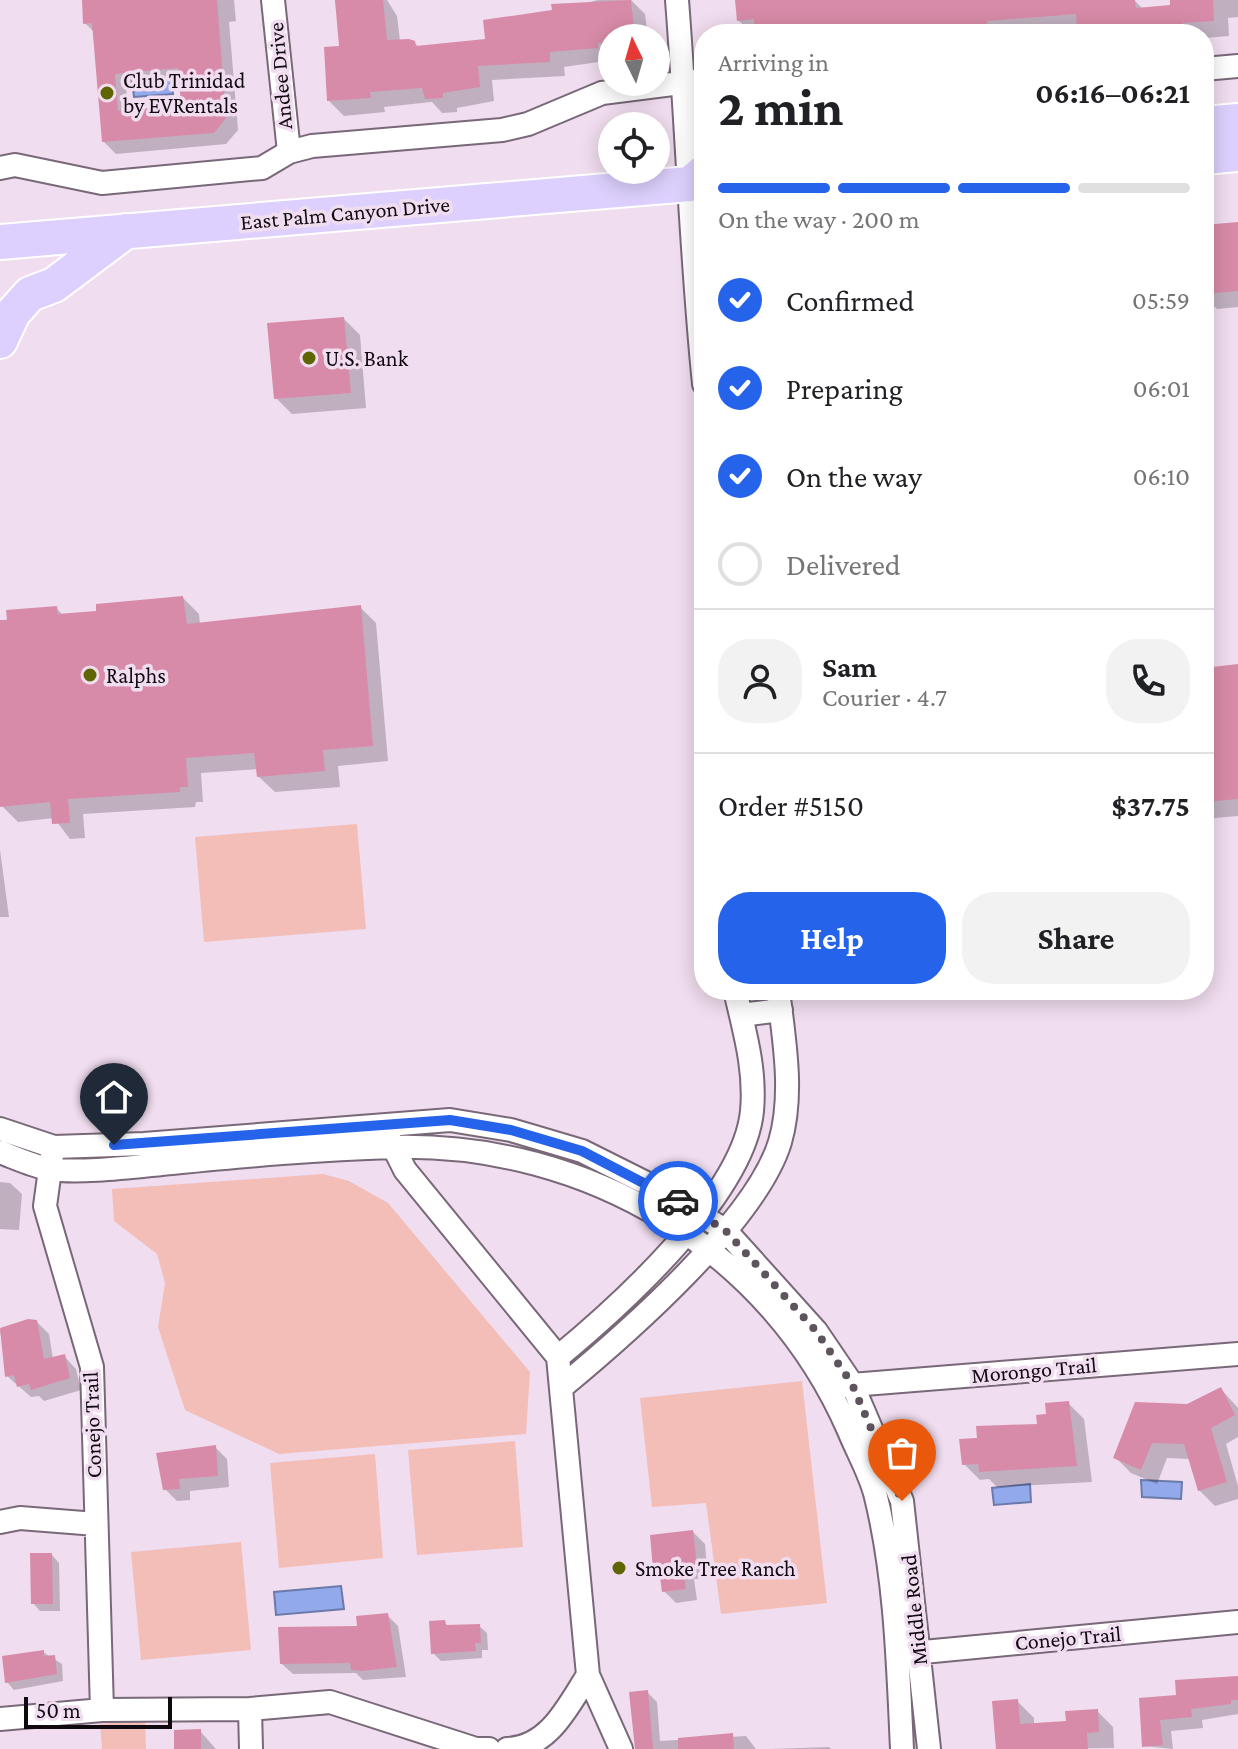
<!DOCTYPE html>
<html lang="en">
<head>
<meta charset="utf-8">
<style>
  body { margin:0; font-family:"Crimson Pro",serif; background:#f2f2f2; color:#202124; height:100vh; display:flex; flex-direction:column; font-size:30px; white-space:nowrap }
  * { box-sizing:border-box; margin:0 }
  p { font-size:26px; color:#757577 }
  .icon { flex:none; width:44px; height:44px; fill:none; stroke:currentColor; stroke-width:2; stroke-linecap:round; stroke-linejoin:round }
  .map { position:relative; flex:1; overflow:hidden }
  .side { position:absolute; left:694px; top:24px; width:520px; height:976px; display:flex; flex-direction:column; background:#fff; border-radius:32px; box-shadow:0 4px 20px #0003 }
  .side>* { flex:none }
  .needle { width:52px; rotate:355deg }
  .buttons { position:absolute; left:598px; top:24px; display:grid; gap:16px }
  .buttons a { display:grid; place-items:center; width:72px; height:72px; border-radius:50%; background:#fff; box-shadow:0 4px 20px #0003; font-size:40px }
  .scale { position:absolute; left:24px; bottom:20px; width:148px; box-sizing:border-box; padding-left:8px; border:4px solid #100a10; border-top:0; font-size:22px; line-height:28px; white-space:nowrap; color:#100a10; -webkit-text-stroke:6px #f0ddef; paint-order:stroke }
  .pin { position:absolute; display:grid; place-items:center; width:68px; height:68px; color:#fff; margin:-82px -34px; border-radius:50% 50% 50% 0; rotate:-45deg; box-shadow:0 0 8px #0007 }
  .pin .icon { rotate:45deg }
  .courier { position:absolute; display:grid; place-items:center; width:80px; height:80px; margin:-40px; border:6px solid #2563eb; border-radius:50%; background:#fff; color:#222; box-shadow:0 2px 10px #0007 }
  .head em { font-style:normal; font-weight:700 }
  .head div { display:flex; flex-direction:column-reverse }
  .head { display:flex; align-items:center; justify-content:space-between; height:136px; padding:0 24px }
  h1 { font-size:52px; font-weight:700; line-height:60px }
  .bar { display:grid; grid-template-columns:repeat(4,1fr); gap:12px 8px; align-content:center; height:96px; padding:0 24px }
  .bar i { height:10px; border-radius:6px; background:#e0e0e0 }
  .bar .active { background:#2563eb }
  .bar p { grid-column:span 4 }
  .line { display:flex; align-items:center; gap:20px; padding:0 24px; border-top:2px solid #e0e0e0 }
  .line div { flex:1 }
  .round { display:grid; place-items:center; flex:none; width:84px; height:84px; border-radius:32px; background:#f2f2f2 }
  ol { padding:0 24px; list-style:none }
  li { display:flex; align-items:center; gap:24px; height:88px }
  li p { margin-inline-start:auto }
  li .icon { padding:8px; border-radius:50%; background:#2563eb; color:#fff; stroke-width:4 }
  li:last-child { color:#757577 }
  li i { width:44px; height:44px; border:4px solid #e0e0e0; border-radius:50% }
  .button { display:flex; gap:16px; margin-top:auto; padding:16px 24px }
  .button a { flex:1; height:92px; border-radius:32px; background:#2563eb; color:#fff; font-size:32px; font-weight:700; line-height:92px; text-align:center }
  .button a+a { background:#f2f2f2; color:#202124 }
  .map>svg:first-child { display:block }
</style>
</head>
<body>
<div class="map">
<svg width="1238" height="1749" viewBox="0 0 1238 1749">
  <rect width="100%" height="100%" fill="#f0ddef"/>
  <!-- green -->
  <path fill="#f3beb8" d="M 357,824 L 366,929 L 204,942 L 195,837 Z
    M 323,1174 L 349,1181 L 388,1203 L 530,1372 L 526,1434 L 279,1454 L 185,1410 L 158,1327 L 165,1283 L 157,1254 L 114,1221 L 112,1189 Z
    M 802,1381 L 827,1603 L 721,1614 L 706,1503 L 652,1507 L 640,1398 Z
    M 515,1441 L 523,1547 L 417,1555 L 408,1450 Z
    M 375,1454 L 383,1558 L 279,1568 L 270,1463 Z
    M 241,1542 L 251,1650 L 141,1660 L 131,1552 Z
    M 145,1720 L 146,1749 L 102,1749 L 100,1724 Z"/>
  <!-- water -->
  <path fill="#92aaec" stroke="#6b7aaa" stroke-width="2" d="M 172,79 L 173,94 L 134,97 L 132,81 Z
    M 1141,1480 L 1182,1482 L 1181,1499 L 1142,1497 Z
    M 1030,1484 L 1031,1502 L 994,1505 L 992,1488 Z
    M 341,1586 L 344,1609 L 276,1615 L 274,1592 Z"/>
  <!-- shadow -->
  <path fill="#0003" fill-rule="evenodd" d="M 84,0 L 234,0 L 236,21 L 229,22 L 238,130 L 226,144 L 116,154 L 104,142 L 94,32 L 85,23 ZM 181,80 L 183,107 L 128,112 L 126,85 Z
    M 335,0 L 387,0 L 397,16 L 400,41 L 414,43 L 419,47 L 487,41 L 554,11 L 598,0 L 631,0 L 645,14 L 648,38 L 612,38 L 612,60 L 564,67 L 565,76 L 492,80 L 494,101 L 457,108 L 457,112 L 442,113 L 432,102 L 384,107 L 385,112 L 344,116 L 329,101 L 341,47 Z
    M 737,0 L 1134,0 L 1143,9 L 1172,7 L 1172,0 L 1238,0 L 1238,17 L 1228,18 L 1229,36 L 1204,38 L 1204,34 L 1084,34 L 1080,30 L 1028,34 L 753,34 L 738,20 Z
    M 1238,224 L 1238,307 L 1217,309 L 1204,296 L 1204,227 Z
    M 344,319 L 360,335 L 366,408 L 292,414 L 276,398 Z
    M 183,598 L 199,614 L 200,624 L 360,607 L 376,623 L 388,761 L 338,766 L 340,787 L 275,792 L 258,776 L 258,769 L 201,773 L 203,802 L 196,802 L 195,807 L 83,814 L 85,838 L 70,839 L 54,818 L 18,822 L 2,806 L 0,621 L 56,608 L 63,615 L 98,613 Z
    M 1238,666 L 1238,816 L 1204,819 L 1204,670 Z
    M 0,850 L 9,917 L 0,917 Z
    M 0,1182 L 10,1183 L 22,1194 L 19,1230 L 0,1229 Z
    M 37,1322 L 49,1334 L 53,1359 L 65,1357 L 76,1369 L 81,1390 L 44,1401 L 39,1396 L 31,1397 L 7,1376 L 0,1330 Z
    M 1221,1389 L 1238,1408 L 1238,1437 L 1226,1444 L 1238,1486 L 1238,1499 L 1215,1506 L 1199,1490 L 1190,1459 L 1167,1458 L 1157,1484 L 1131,1473 L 1115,1457 L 1188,1406 Z
    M 1068,1403 L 1084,1419 L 1092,1482 L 997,1487 L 989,1479 L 980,1480 L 964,1464 L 1039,1426 L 1048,1416 Z
    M 215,1447 L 227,1459 L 229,1487 L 190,1491 L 190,1500 L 177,1501 L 165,1489 Z
    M 693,1532 L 705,1544 L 708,1578 L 694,1579 L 697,1600 L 676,1603 L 664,1591 L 662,1576 L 655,1570 Z
    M 52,1555 L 59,1563 L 60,1611 L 40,1611 L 33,1603 Z
    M 387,1615 L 398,1626 L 406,1677 L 363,1680 L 356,1673 L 293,1674 L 282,1664 Z
    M 444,1622 L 449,1627 L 479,1626 L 487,1633 L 488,1650 L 482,1650 L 482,1658 L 441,1661 L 433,1653 Z
    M 43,1652 L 62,1664 L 63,1681 L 14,1690 L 7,1682 Z
    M 1238,1679 L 1238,1714 L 1202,1720 L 1203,1728 L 1171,1731 L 1173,1749 L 1144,1746 L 1141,1700 L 1178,1697 Z
    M 647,1692 L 657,1702 L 660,1741 L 746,1736 L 756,1749 L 636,1749 Z
    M 1018,1702 L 1034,1718 L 1034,1725 L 1068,1722 L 1097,1711 L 1113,1727 L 1114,1748 L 998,1749 Z
    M 200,1731 L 216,1749 L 176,1749 Z
    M 829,1747 L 831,1749 L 770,1749 Z"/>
  <!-- building -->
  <path fill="#d88ba8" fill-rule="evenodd" d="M 82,0 L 217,0 L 226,118 L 214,133 L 102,142 L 92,23 L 83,24 ZM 178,68 L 181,105 L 118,111 L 115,74 Z
    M 335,0 L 383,0 L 387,40 L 409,39 L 415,41 L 416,46 L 485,39 L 483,20 L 552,10 L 551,4 L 631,0 L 635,38 L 612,38 L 612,42 L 598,43 L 598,48 L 550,52 L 550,62 L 478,66 L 480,87 L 443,93 L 443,98 L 425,99 L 422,88 L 370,92 L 371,98 L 327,101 L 324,47 L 339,46 Z
    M 735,0 L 1135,0 L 1136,8 L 1170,5 L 1170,0 L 1213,0 L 1214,21 L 1183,23 L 1183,29 L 1084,34 L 1083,30 L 1077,30 L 1076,14 L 987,21 L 988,34 L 755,34 L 754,19 L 737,21 Z
    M 1238,222 L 1238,291 L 1204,294 L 1204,225 Z
    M 344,317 L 351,393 L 274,399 L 267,323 Z
    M 183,596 L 187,624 L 361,605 L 373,746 L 323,750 L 325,771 L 257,777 L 254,753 L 186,758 L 188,787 L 180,787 L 180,792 L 68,799 L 70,823 L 52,824 L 50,802 L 0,807 L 0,620 L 7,620 L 6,610 L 57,606 L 58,614 L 96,611 L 96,604 Z
    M 1238,664 L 1238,799 L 1204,802 L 1204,668 Z
    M 28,1319 L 37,1320 L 44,1359 L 65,1354 L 70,1378 L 31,1390 L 29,1384 L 17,1387 L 14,1375 L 5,1377 L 0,1328 Z
    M 1221,1387 L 1235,1415 L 1211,1428 L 1227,1482 L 1198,1491 L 1184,1444 L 1152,1443 L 1141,1470 L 1113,1458 L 1135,1402 L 1187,1404 Z
    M 1069,1401 L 1077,1466 L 979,1472 L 978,1464 L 962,1465 L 959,1439 L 977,1438 L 976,1426 L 1037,1424 L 1036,1415 L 1046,1414 L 1045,1403 Z
    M 216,1445 L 218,1476 L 179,1479 L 180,1489 L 163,1490 L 156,1453 Z
    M 693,1530 L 697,1566 L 683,1568 L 686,1589 L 662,1592 L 659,1570 L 653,1570 L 650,1535 Z
    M 30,1553 L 52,1553 L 53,1604 L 31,1604 Z
    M 388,1613 L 397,1667 L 362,1671 L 351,1670 L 350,1663 L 280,1664 L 278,1627 L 357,1626 L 356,1616 Z
    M 445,1620 L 446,1625 L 480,1624 L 481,1643 L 475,1643 L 476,1651 L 431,1654 L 429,1621 Z
    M 44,1650 L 44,1656 L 55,1655 L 57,1674 L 5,1683 L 2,1656 Z
    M 1238,1676 L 1238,1700 L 1231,1700 L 1231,1704 L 1191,1709 L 1192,1717 L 1160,1720 L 1163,1745 L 1142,1747 L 1139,1698 L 1176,1695 L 1175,1680 Z
    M 648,1690 L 653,1749 L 635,1749 L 629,1692 Z
    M 1018,1699 L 1020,1724 L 1066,1721 L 1065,1711 L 1098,1709 L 1099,1732 L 1087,1733 L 1088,1749 L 996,1749 L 992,1701 Z
    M 201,1729 L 201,1749 L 174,1749 L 174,1730 Z
    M 733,1733 L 734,1749 L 678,1749 L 678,1738 Z"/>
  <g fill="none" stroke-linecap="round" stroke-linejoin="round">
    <!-- street casing -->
    <g stroke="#786878" stroke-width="26">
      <path id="street" d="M 273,0 L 289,152
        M 677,0 C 687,128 691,256 704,384
        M 1204,69 L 1238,66
        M 0,168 L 15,165 L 102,183 L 262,168 L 289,152 L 312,146 L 502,130 L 528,124 L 602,93 L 704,80
        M 741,1015 L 781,1010
        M 0,1129 L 54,1147 L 144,1144 L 450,1120 L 511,1130 L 582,1151 L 660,1190 L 725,1230 L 816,1331 L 852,1384 L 902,1501 L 929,1749
        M 389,1138 L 405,1170 L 558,1357 L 588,1675 L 621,1749
        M 0,1152 C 16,1158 33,1166 49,1169 C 81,1174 139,1166 172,1163 C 245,1156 319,1149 393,1147 C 589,1142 771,1251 849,1431 C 858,1453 871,1475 876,1497 C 896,1579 898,1665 902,1749
        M 52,1155 L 45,1206 L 92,1367 L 102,1710
        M 558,1357 C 621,1305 744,1194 752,1111 C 756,1069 744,1030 735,990
        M 839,1386 L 1238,1354
        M 562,1387 C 625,1335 756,1221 780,1142 C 794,1094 784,1039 778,990
        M 0,1522 L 20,1518 L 96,1524
        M 902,1654 L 1238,1622
        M 250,1709 L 251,1749
        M 0,1719 L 102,1710 L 250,1709 L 330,1702 L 476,1749 L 489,1749
        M 507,1749 C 549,1748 568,1706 588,1675"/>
    </g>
    <!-- primary casing -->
    <g stroke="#fff" stroke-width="38">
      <path id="primary" d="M 1204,124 L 1238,121
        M 1204,157 L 1238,154
        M 0,242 L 690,184 L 704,172
        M 0,341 L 13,313 L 30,294 L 54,285 L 126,231"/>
    </g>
    <!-- street -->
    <use href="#street" stroke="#fff" stroke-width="22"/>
    <!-- primary -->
    <use href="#primary" stroke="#ddd0fe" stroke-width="34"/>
  </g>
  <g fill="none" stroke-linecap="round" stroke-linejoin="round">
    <!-- done -->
    <path stroke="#5e545e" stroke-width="8" stroke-dasharray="0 14.4" d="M 678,1201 L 725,1230 L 816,1331 L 852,1384 L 902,1501"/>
    <!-- route -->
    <path stroke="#2563eb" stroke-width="10" d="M 114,1145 L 450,1120 L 511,1130 L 582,1151 L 678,1201"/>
  </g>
  <!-- markers -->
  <g fill="#5f6502" stroke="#f0ddef" stroke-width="3">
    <circle cx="107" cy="93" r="8"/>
    <circle cx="309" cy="358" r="8"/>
    <circle cx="90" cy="675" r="8"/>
    <circle cx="619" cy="1568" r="8"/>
  </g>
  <g text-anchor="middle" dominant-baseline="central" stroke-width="7" stroke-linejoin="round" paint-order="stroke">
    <!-- street labels -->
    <g font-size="22" fill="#100a10" stroke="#f0ddef">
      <text transform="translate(280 76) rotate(-95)">Andee Drive</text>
      <text transform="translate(345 213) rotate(-5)">East Palm Canyon Drive</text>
      <text transform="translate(1034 1370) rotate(-5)">Morongo Trail</text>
      <text transform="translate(92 1425) rotate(-92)">Conejo Trail</text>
      <text transform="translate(914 1610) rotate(-96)">Middle Road</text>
      <text transform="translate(1068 1638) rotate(-5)">Conejo Trail</text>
    </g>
    <!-- poi labels -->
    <g font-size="22" fill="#100a10" stroke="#f0ddef" text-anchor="start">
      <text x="123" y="80">Club Trinidad<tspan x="123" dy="25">by EVRentals</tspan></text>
      <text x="325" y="358">U.S. Bank</text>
      <text x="106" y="675">Ralphs</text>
      <text x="635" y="1568">Smoke Tree Ranch</text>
    </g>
  </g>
</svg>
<div class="buttons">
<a><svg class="needle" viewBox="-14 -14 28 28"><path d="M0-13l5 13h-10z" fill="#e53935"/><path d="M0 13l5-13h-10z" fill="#757577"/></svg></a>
<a><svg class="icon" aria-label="locate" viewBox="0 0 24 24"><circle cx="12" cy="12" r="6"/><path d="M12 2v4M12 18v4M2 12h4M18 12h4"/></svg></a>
</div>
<div class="scale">50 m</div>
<div class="pin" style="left:902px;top:1501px;background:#ea580c"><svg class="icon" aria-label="bag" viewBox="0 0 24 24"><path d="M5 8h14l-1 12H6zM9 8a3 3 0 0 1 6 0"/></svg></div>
<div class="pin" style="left:114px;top:1145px;background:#1f2937"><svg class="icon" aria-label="home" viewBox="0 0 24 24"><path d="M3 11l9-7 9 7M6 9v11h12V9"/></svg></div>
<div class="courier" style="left:678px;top:1201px"><svg class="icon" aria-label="car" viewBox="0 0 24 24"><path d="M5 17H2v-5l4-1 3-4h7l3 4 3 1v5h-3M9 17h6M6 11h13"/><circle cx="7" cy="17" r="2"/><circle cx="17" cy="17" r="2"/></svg></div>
<section class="side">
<div class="head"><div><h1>2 min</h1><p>Arriving in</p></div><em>06:16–06:21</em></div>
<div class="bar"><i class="active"></i><i class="active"></i><i class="active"></i><i></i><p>On the way · 200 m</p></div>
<ol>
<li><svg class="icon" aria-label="check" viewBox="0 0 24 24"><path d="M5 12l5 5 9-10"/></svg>Confirmed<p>05:59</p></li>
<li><svg class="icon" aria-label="check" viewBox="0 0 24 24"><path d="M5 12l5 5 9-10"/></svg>Preparing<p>06:01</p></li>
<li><svg class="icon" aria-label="check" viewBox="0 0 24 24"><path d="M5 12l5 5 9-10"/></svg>On the way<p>06:10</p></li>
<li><i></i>Delivered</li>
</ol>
<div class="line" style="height:144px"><a class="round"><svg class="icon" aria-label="person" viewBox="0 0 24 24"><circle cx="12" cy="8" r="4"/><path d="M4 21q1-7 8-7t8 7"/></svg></a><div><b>Sam</b><p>Courier · 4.7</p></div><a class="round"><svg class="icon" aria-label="phone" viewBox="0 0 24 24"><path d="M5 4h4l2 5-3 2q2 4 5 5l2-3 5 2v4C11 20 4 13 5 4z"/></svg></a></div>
<div class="line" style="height:104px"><div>Order #5150</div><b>$37.75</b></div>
<div class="button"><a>Help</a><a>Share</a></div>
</section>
</div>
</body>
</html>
